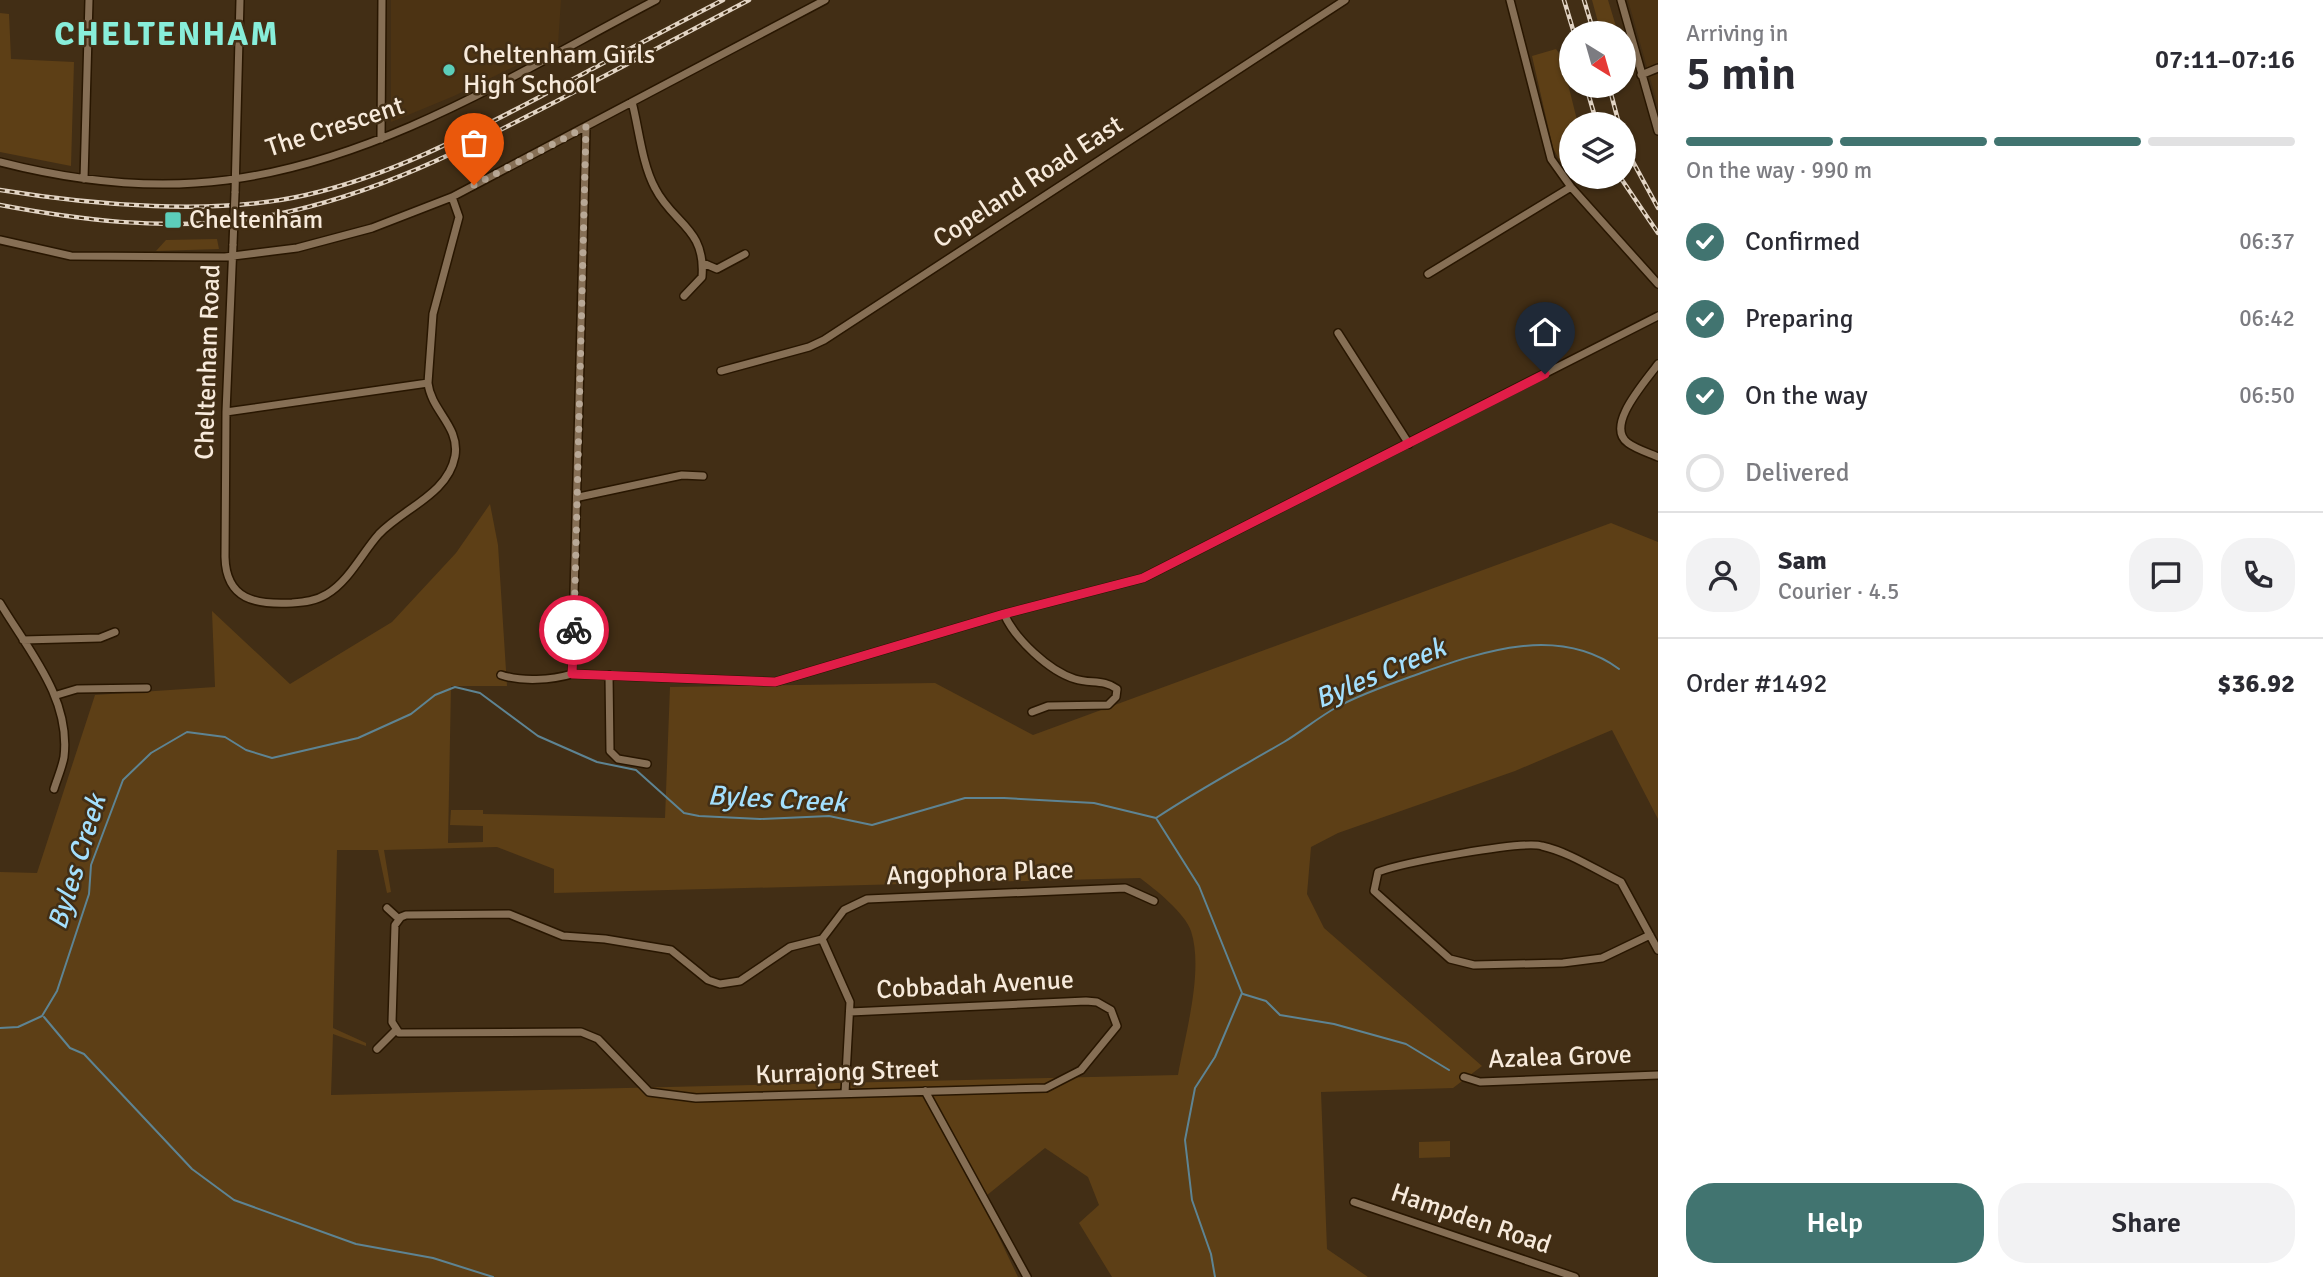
<!DOCTYPE html>
<html lang="en">
<head>
<meta charset="utf-8">
<style>
  body { margin:0; font-family:Signika,sans-serif; background:#f2f2f3; color:#2b2b33; height:100vh; display:flex; flex-direction:column; font-size:26px; white-space:nowrap }
  * { box-sizing:border-box; margin:0 }
  p { font-size:23px; color:#7c7c81 }
  .icon { flex:none; width:38px; height:38px; fill:none; stroke:currentColor; stroke-width:2; stroke-linecap:round; stroke-linejoin:round }
  .map { position:relative; flex:1; overflow:hidden }
  .side { display:flex; flex-direction:column; background:#fff; width:665px }
  .side>* { flex:none }
  .needle { width:46px; rotate:143deg }
  .controls { position:absolute; left:1559px; top:21px; display:grid; gap:14px }
  .controls a { display:grid; place-items:center; width:77px; height:77px; border-radius:50%; background:#fff; box-shadow:0 2px 5px #0004; font-size:35px }
  .pin { position:absolute; display:grid; place-items:center; width:60px; height:60px; color:#fff; margin:-72px -30px; border-radius:50% 50% 50% 0; rotate:-45deg; box-shadow:0 0 7px #0007 }
  .pin .icon { rotate:45deg }
  .courier { position:absolute; display:grid; place-items:center; width:70px; height:70px; margin:-35px; border:5px solid #e11d48; border-radius:50%; background:#fff; color:#222; box-shadow:0 2px 9px #0007 }
  .overview em { font-style:normal; font-weight:600 }
  .overview div { display:flex; flex-direction:column-reverse }
  .overview { display:flex; align-items:center; justify-content:space-between; height:119px; padding:0 28px }
  h1 { font-size:46px; font-weight:600; line-height:52px }
  .bar { display:grid; grid-template-columns:repeat(4,1fr); gap:10px 7px; align-content:center; height:84px; padding:0 28px }
  .bar i { height:9px; border-radius:5px; background:#e1e1e2 }
  .bar .current { background:#417470 }
  .bar p { grid-column:span 4 }
  .line { display:flex; align-items:center; gap:18px; padding:0 28px; border-top:2px solid #e1e1e2 }
  .line div { flex:1 }
  .round { display:grid; place-items:center; flex:none; width:74px; height:74px; border-radius:28px; background:#f2f2f3 }
  ol { padding:0 28px; list-style:none }
  li { display:flex; align-items:center; gap:21px; height:77px }
  li p { margin-inline-start:auto }
  li .icon { padding:7px; border-radius:50%; background:#417470; color:#fff; stroke-width:4 }
  li:last-child { color:#7c7c81 }
  li i { width:38px; height:38px; border:4px solid #e1e1e2; border-radius:50% }
  .action { display:flex; gap:14px; margin-top:auto; padding:14px 28px }
  .action a { flex:1; height:80px; border-radius:28px; background:#417470; color:#fff; font-size:28px; font-weight:600; line-height:80px; text-align:center }
  .action a+a { background:#f2f2f3; color:#2b2b33 }
  main { display:flex; flex:1; min-height:0 }
  .map>svg:first-child { display:block }
</style>
</head>
<body>
<main>
<div class="map">
<svg width="1658" height="1277" viewBox="0 0 1658 1277">
  <rect width="100%" height="100%" fill="#422e15"/>
  <!-- built -->
  <path fill="#4c3313" d="M 391,0 L 561,0 L 558,45 L 454,96 L 391,122 Z
    M 1628,0 L 1658,0 L 1658,106 Z"/>
  <!-- green -->
  <path fill="#5d3f16" fill-rule="evenodd" d="M 1592,0 L 1608,0 L 1618,33 L 1601,33 Z
    M 0,13 L 9,14 L 11,59 L 74,62 L 71,166 L 0,152 Z
    M 1556,49 L 1561,56 L 1578,124 L 1572,124 L 1571,171 L 1567,174 L 1553,148 L 1532,56 Z
    M 217,239 L 219,249 L 156,251 L 166,240 Z
    M 490,504 L 498,545 L 507,686 L 451,686 L 448,843 L 483,842 L 483,826 L 450,825 L 451,810 L 483,810 L 483,814 L 665,818 L 670,687 L 935,683 L 1033,735 L 1611,523 L 1658,542 L 1658,819 L 1612,730 L 1515,771 L 1338,833 L 1311,847 L 1307,894 L 1324,928 L 1482,1066 L 1453,1088 L 1321,1092 L 1327,1249 L 1368,1277 L 1112,1277 L 1079,1223 L 1099,1205 L 1088,1177 L 1045,1148 L 981,1200 L 1018,1277 L 0,1277 L 0,872 L 37,873 L 95,695 L 215,687 L 212,611 L 290,684 L 392,622 L 456,553 ZM 497,847 L 554,869 L 554,893 L 1140,878 C 1155,889 1185,913 1191,931 C 1204,971 1185,1035 1178,1075 L 331,1095 L 333,1034 L 366,1046 L 366,1043 L 333,1028 L 337,850 L 378,850 L 387,893 L 391,892 L 384,850 Z
    M 1450,1141 L 1450,1157 L 1419,1158 L 1419,1142 Z"/>
  <g fill="none" stroke-linecap="round" stroke-linejoin="round">
    <!-- stream -->
    <path stroke="#5e8493" stroke-width="2" d="M 1156,818 L 1199,886 L 1242,993 L 1215,1057 L 1195,1088 L 1185,1140 L 1192,1200 L 1211,1254 L 1215,1277
      M 1243,994 L 1266,1001 L 1280,1015 L 1334,1024 L 1406,1044 L 1449,1070
      M 44,1017 L 70,1048 L 84,1054 L 192,1169 L 234,1200 L 356,1244 L 433,1258 L 493,1277
      M 0,1028 L 18,1027 L 42,1016 L 57,991 L 89,894 L 91,865 L 123,780 L 151,753 L 187,732 L 225,737 L 246,750 L 272,758 L 358,738 L 411,714 L 435,695 L 455,687 L 480,693 L 538,736 L 597,762 L 636,770 L 684,813 L 699,816 L 760,819 L 829,816 L 872,825 L 965,798 L 1004,798 L 1094,803 L 1156,818 C 1198,790 1241,767 1284,742 C 1302,731 1319,717 1337,707 C 1363,693 1393,683 1421,673 C 1484,651 1559,625 1619,669"/>
    <!-- minor casing -->
    <g stroke="#281600" stroke-width="10">
      <path id="minor" d="M 1510,0 L 1551,159 L 1571,187 L 1658,284
        M 1621,0 L 1658,131
        M 1641,75 L 1658,68
        M 632,102 C 639,129 642,164 655,188 C 673,224 706,228 702,277 L 684,296
        M 381,139 L 382,0
        M 0,162 C 74,181 151,190 227,180 C 382,160 520,71 656,0
        M 84,179 L 89,0
        M 235,193 L 240,0
        M 0,240 L 71,256 L 225,257 L 297,248 L 372,228 L 452,197 L 825,0
        M 233,244 L 226,412 L 225,557 C 226,600 256,605 292,603 C 304,602 316,601 327,594 C 349,581 362,553 379,534 C 404,508 448,494 455,456 C 460,426 431,411 428,383
        M 703,263 L 717,269 L 745,254
        M 1428,274 L 1571,187
        M 1338,333 L 1409,444
        M 1658,364 C 1646,381 1604,426 1628,443 C 1636,449 1649,453 1658,457
        M 721,371 L 809,347 L 824,340 L 1345,0
        M 226,412 L 428,383 L 433,314 L 459,217 L 452,197
        M 579,497 L 682,475 L 703,476
        M 0,603 C 28,650 71,698 64,757 C 62,768 57,779 54,789
        M 1004,614 C 1015,639 1049,671 1075,679 C 1090,684 1104,679 1117,689 L 1116,697 L 1108,705 L 1048,706 L 1032,712
        M 23,640 L 100,638 L 115,632
        M 572,674 L 586,127
        M 501,675 C 522,682 552,680 572,674 L 775,682 L 1004,614 L 1143,578 L 1658,316
        M 609,675 L 610,751 L 618,759 L 647,764
        M 57,695 L 77,689 L 147,688
        M 387,908 L 399,919
        M 1650,935 L 1602,958 L 1563,963 L 1474,965 L 1450,959 L 1374,891 L 1378,872 C 1401,863 1522,840 1542,846 C 1569,852 1596,870 1621,882 L 1658,950
        M 822,939 L 844,910 L 867,899 L 1125,888 L 1154,901
        M 377,1049 L 396,1030
        M 1464,1077 L 1480,1082 L 1658,1075
        M 925,1091 L 1027,1277
        M 845,1093 L 850,1002 L 822,939 L 790,947 L 740,981 L 720,984 L 708,980 L 671,950 L 605,939 L 563,936 L 509,914 L 406,915 L 401,917 L 395,925 L 392,1022 L 399,1033 L 581,1032 L 598,1039 L 649,1092 L 696,1098 L 1046,1088 L 1081,1070 L 1117,1026 L 1111,1010 L 1097,1002 L 1086,1001 L 850,1012
        M 1354,1202 L 1575,1277"/>
    </g>
    <!-- minor -->
    <use href="#minor" stroke="#866f55" stroke-width="7"/>
    <!-- rail casing -->
    <g stroke="#e3d5c5" stroke-width="4.5">
      <path id="rail" d="M 1564,0 L 1574,33
        M 1584,0 L 1594,33
        M 1586,86 L 1597,124
        M 1609,86 L 1619,124
        M 1624,139 L 1632,160 L 1658,208
        M 1620,177 L 1658,233
        M 0,190 C 92,205 215,216 306,195 C 393,175 471,133 549,92 C 607,61 665,30 723,0
        M 0,205 C 79,220 162,230 242,220 C 356,205 456,153 557,101 C 621,67 685,34 749,0"/>
    </g>
    <!-- rail -->
    <use href="#rail" stroke="#422e15" stroke-width="2" stroke-dasharray="5" stroke-linecap="butt"/>
    <!-- minor-bridge casing -->
    <g stroke="#281600" stroke-width="10" stroke-linecap="butt">
      <path id="minor-bridge" d="M 233,244 L 235,193"/>
    </g>
    <!-- minor-bridge -->
    <use href="#minor-bridge" stroke="#866f55" stroke-width="7"/>
  </g>
  <g fill="none" stroke-linecap="round" stroke-linejoin="round">
    <!-- done -->
    <path stroke="#b8a896" stroke-width="7" stroke-dasharray="0 12.6" d="M 474,185 L 586,127 L 574,630"/>
    <!-- route -->
    <path stroke="#e11d48" stroke-width="9" d="M 574,630 L 572,674 L 775,682 L 1004,614 L 1143,578 L 1545,374"/>
  </g>
  <!-- markers -->
  <g fill="#5cceba" stroke="#422e15" stroke-width="2.5">
    <circle cx="449" cy="70" r="7"/>
    <rect x="164" y="211" width="18" height="18" rx="3.5"/>
  </g>
  <g text-anchor="middle" dominant-baseline="central" stroke-width="5" stroke-linejoin="round" paint-order="stroke">
    <!-- poi labels -->
    <g font-size="26" fill="#f7eadb" stroke="#422e15" text-anchor="start">
      <text x="463" y="55">Cheltenham Girls<tspan x="463" dy="30">High School</tspan></text>
      <text x="189" y="220">Cheltenham</text>
    </g>
    <!-- street labels -->
    <g font-size="26" fill="#f7eadb" stroke="#422e15">
      <text transform="translate(335 127) rotate(-18)">The Crescent</text>
      <text transform="translate(1028 182) rotate(-33)">Copeland Road East</text>
      <text transform="translate(208 362) rotate(-88)">Cheltenham Road</text>
      <text transform="translate(980 873) rotate(-2)">Angophora Place</text>
      <text transform="translate(975 985) rotate(-3)">Cobbadah Avenue</text>
      <text transform="translate(1560 1057) rotate(-2)">Azalea Grove</text>
      <text transform="translate(847 1072) rotate(-2)">Kurrajong Street</text>
      <text transform="translate(1471 1219) rotate(19)">Hampden Road</text>
    </g>
    <!-- water labels -->
    <g font-size="28" font-style="italic" fill="#a3dffd" stroke="#422e15">
      <text transform="translate(1380 673) rotate(-23)">Byles Creek</text>
      <text transform="translate(777 799) rotate(3)">Byles Creek</text>
      <text transform="translate(77 862) rotate(-73)">Byles Creek</text>
    </g>
    <!-- district labels -->
    <g font-size="33" font-weight="bold" letter-spacing="2" fill="#88eeda" stroke="#422e15">
      <text x="167" y="34">CHELTENHAM</text>
    </g>
  </g>
</svg>
<div class="controls">
<a><svg class="needle" viewBox="-14 -14 28 28"><path d="M0-13l5 13h-10z" fill="#e53935"/><path d="M0 13l5-13h-10z" fill="#7c7c81"/></svg></a>
<a><svg class="icon" aria-label="layers" viewBox="0 0 24 24"><path d="M12 4l9 5-9 5-9-5zM3 14l9 5 9-5"/></svg></a>
</div>
<div class="pin" style="left:474px;top:185px;background:#ea580c"><svg class="icon" aria-label="bag" viewBox="0 0 24 24"><path d="M5 8h14l-1 12H6zM9 8a3 3 0 0 1 6 0"/></svg></div>
<div class="pin" style="left:1545px;top:374px;background:#1f2937"><svg class="icon" aria-label="home" viewBox="0 0 24 24"><path d="M3 11l9-7 9 7M6 9v11h12V9"/></svg></div>
<div class="courier" style="left:574px;top:630px"><svg class="icon" aria-label="bike" viewBox="0 0 24 24"><circle cx="6" cy="16" r="4"/><circle cx="18" cy="16" r="4"/><path d="M6 16l4-8h5l3 8M10 8l3 8H6M13 5h3"/></svg></div>
</div>
<section class="side">
<div class="overview"><div><h1>5 min</h1><p>Arriving in</p></div><em>07:11–07:16</em></div>
<div class="bar"><i class="current"></i><i class="current"></i><i class="current"></i><i></i><p>On the way · 990 m</p></div>
<ol>
<li><svg class="icon" aria-label="check" viewBox="0 0 24 24"><path d="M5 12l5 5 9-10"/></svg>Confirmed<p>06:37</p></li>
<li><svg class="icon" aria-label="check" viewBox="0 0 24 24"><path d="M5 12l5 5 9-10"/></svg>Preparing<p>06:42</p></li>
<li><svg class="icon" aria-label="check" viewBox="0 0 24 24"><path d="M5 12l5 5 9-10"/></svg>On the way<p>06:50</p></li>
<li><i></i>Delivered</li>
</ol>
<div class="line" style="height:126px"><a class="round"><svg class="icon" aria-label="person" viewBox="0 0 24 24"><circle cx="12" cy="8" r="4"/><path d="M4 21q1-7 8-7t8 7"/></svg></a><div><b>Sam</b><p>Courier · 4.5</p></div><a class="round"><svg class="icon" aria-label="chat" viewBox="0 0 24 24"><path d="M4 5h16v11H9l-5 4z"/></svg></a><a class="round"><svg class="icon" aria-label="phone" viewBox="0 0 24 24"><path d="M5 4h4l2 5-3 2q2 4 5 5l2-3 5 2v4C11 20 4 13 5 4z"/></svg></a></div>
<div class="line" style="height:91px"><div>Order #1492</div><b>$36.92</b></div>
<div class="action"><a>Help</a><a>Share</a></div>
</section>
</main>
</body>
</html>
